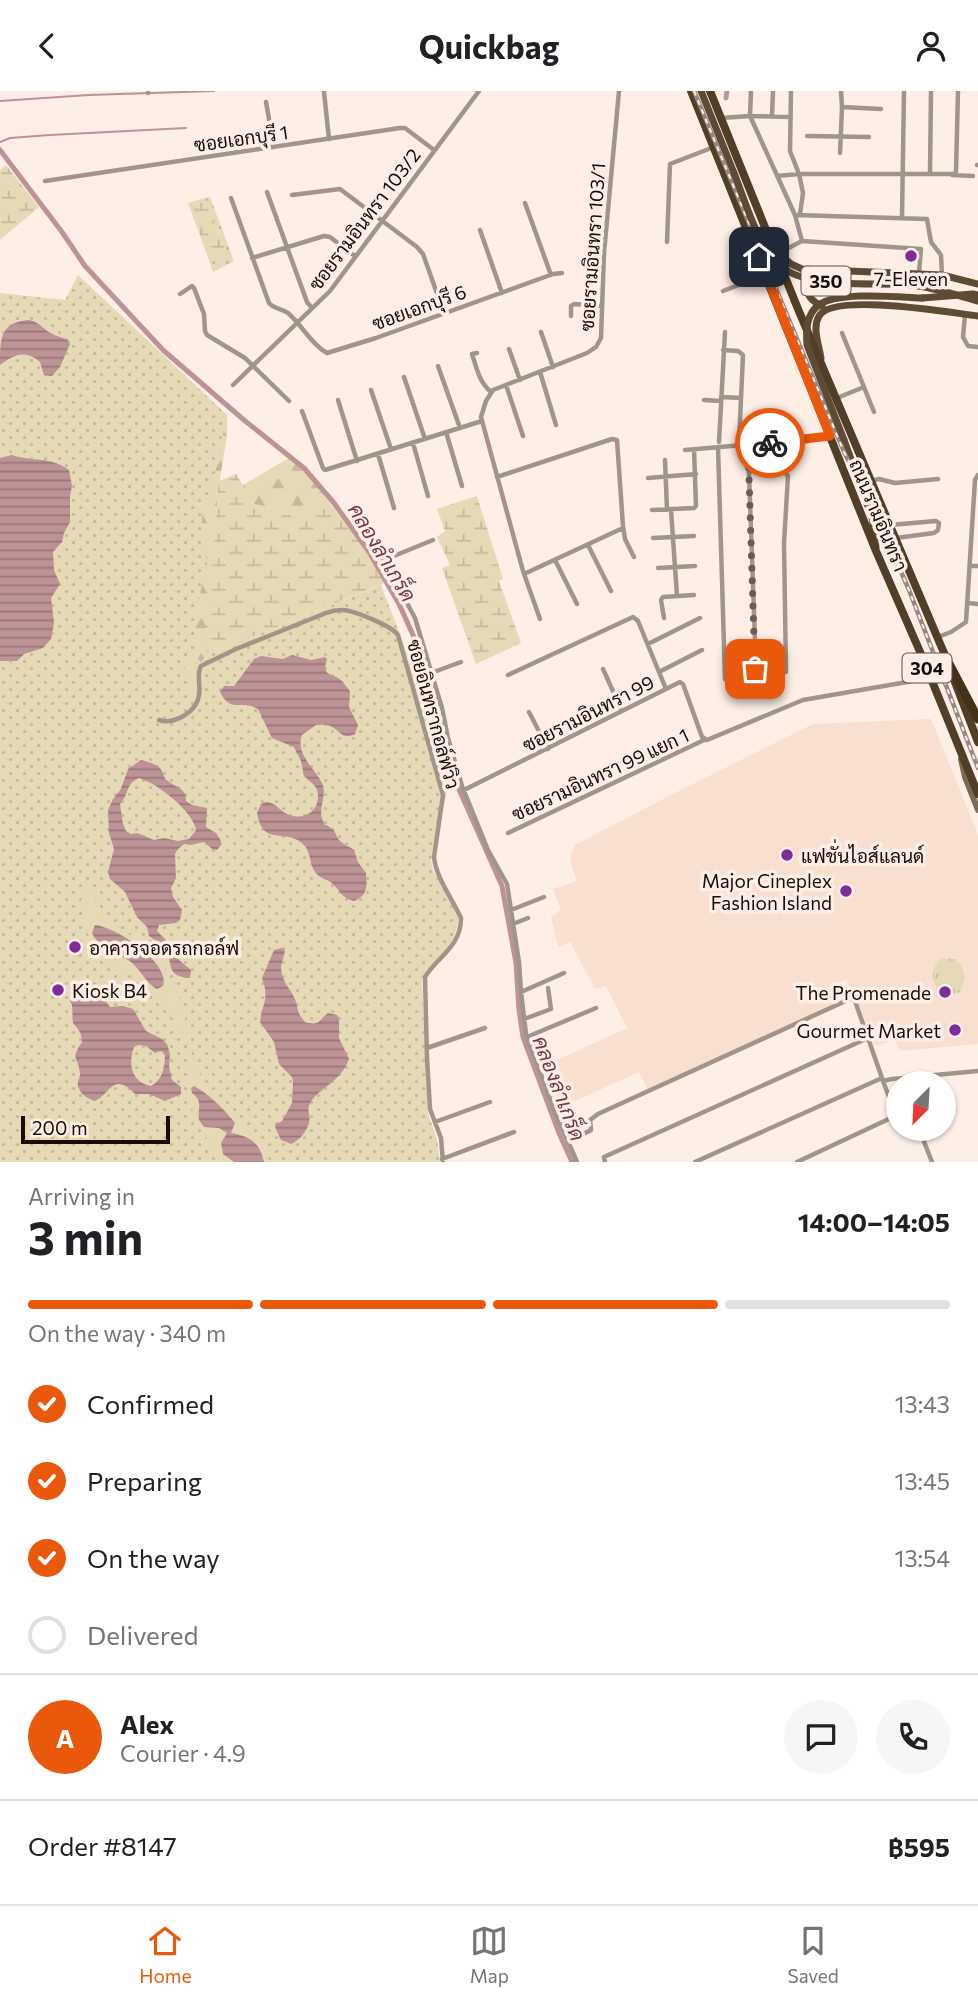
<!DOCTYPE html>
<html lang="en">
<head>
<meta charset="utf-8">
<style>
  body { margin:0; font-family:Commissioner,Sarabun,sans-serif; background:#f6f6f6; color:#202124; height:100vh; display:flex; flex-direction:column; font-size:26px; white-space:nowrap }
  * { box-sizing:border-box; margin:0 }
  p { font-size:23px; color:#757577 }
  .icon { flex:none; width:38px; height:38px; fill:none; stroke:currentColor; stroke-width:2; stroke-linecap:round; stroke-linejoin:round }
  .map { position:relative; height:1071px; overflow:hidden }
  .panel { display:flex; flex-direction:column; background:#fff; flex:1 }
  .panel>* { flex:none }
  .needle { width:46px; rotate:204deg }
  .buttons { position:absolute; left:886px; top:980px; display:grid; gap:14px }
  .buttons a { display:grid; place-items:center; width:70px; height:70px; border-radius:50%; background:#fff; box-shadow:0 2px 5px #0004; font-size:35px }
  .scale { position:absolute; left:21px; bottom:18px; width:149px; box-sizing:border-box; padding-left:7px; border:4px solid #180d06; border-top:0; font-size:19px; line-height:24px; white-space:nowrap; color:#180d06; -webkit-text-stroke:5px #fdeee6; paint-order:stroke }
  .pin { position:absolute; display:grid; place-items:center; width:60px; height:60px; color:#fff; margin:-30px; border-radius:14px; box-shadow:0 4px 10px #0006 }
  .courier { position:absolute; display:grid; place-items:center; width:70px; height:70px; margin:-35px; border:5px solid #ea580c; border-radius:50%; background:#fff; color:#222; box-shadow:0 2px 9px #0007 }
  .head em { font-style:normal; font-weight:700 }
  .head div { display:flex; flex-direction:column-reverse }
  .head { display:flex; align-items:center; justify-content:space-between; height:119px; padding:0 28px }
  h1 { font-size:46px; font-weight:700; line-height:52px }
  .bar { display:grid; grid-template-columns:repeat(4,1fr); gap:10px 7px; align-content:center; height:84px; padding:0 28px }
  .bar i { height:9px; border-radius:5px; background:#e0e0e0 }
  .bar .active { background:#ea580c }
  .bar p { grid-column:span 4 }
  .line { display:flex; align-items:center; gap:18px; padding:0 28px; border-top:2px solid #e0e0e0 }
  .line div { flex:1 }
  .round { display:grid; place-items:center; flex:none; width:74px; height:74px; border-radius:37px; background:#f6f6f6 }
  ol { padding:0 28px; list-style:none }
  li { display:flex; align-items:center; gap:21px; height:77px }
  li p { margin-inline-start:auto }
  li .icon { padding:7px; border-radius:50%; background:#ea580c; color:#fff; stroke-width:4 }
  li:last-child { color:#757577 }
  li i { width:38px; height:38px; border:4px solid #e0e0e0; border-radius:50% }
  header { display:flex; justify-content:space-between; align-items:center; height:91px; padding:0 28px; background:#fff; font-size:32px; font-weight:700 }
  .tab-bar { display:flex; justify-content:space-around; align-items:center; height:98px; border-top:2px solid #e0e0e0; background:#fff; font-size:19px; color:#757577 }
  .tab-bar a { display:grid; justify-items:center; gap:4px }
  .tab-bar .active { color:#ea580c }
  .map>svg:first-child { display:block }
</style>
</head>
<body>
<header><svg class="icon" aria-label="back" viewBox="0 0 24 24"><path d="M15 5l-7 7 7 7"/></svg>Quickbag<svg class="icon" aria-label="person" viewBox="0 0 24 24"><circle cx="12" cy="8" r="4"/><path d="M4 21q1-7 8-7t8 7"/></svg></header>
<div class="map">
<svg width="978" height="1071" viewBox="0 0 978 1071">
  <defs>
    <pattern id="grass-dots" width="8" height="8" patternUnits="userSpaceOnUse" patternTransform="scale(1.75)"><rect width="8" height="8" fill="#e5d9b6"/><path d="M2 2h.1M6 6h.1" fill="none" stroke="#c4b99b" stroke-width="1.8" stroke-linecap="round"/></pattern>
    <pattern id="forest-firs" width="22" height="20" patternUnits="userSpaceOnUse" patternTransform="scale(1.75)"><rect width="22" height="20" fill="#e5d9b6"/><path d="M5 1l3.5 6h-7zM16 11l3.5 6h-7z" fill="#c4b99b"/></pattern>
    <pattern id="wetland-marsh" width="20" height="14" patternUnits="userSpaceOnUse" patternTransform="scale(1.75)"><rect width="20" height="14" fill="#e5d9b6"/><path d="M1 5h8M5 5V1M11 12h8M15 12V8" fill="none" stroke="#c4b99b"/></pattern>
    <pattern id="park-tufts" width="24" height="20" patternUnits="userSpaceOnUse" patternTransform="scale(1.75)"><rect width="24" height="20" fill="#e5d9b6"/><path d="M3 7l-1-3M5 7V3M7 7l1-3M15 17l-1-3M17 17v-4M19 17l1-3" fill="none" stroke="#c4b99b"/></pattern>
    <pattern id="water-rules" width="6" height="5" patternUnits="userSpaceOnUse" patternTransform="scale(1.75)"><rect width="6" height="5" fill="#bd9396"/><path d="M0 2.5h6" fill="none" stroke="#997678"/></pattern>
  </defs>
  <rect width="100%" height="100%" fill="#fdeee6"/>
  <!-- built -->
  <path fill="#f9dfd0" d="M 931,628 L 978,744 L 978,953 L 900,960 L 895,949 L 875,955 L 855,902 L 851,902 L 846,888 L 826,898 L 833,914 L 648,999 L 639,981 L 557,1018 L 542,976 L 627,937 L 606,895 L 595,898 L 570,851 L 558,856 L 551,826 L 561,819 L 553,798 L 577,790 L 572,776 L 570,765 L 575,754 L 669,705 L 813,633 Z"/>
  <!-- grass -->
  <path fill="url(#grass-dots)" d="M 210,106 L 234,170 L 213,181 L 210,172 L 222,165 L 225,158 L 205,107 Z
    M 78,184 L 227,324 L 227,343 L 218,400 L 207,564 L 381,494 L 417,588 L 427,631 L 447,700 L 431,769 L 433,779 L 458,824 C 459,840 450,856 440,867 C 432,875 425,877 422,889 L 428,1023 L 437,1048 L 440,1071 L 0,1071 L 0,202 L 65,209 Z"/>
  <!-- forest -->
  <path fill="url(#forest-firs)" d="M 227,324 L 227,343 L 218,400 L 212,480 L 206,536 L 207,564 L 201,571 L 198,568 L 195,544 L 195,524 L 207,473 L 202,443 L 202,423 L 212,397 Z
    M 289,367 L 304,379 L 321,400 L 312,405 L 316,419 L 311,425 L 293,426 L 272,417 L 250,412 L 243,394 Z
    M 192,567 L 195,568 L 198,588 L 197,599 L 192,600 L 188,597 L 188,588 L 184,575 Z"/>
  <!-- wetland -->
  <path fill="url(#wetland-marsh)" d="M 6,74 L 39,116 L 0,149 L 0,79 Z
    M 205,107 L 225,158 L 222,165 L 210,172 L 188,112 Z
    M 236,383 L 243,394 L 250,412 L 272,417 L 293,426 L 312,424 L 316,419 L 312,405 L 321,400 L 363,456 L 385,492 L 207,564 L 206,536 L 212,480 L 218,400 L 219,390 Z
    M 477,405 L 503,488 L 499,490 L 521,552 L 476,573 L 442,477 L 450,474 L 437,446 L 445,440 L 437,418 Z"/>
  <!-- park -->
  <path fill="url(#park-tufts)" d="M 943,867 L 954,868 L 962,875 L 965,887 L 960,901 C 936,909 922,881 943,867 Z"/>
  <!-- garden -->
  <path fill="#e5d9b6" d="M 84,790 C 93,800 97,815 107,826 C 118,838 134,845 146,856 C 170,876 188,917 187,948 L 184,949 C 176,933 168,916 155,903 C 141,889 122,881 107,869 C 84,851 78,816 84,790 Z
    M 190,958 C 195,972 200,987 209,998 C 227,1020 263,1044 269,1071 L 225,1071 C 217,1059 206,1048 199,1036 C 187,1014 189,984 187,960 Z"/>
  <!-- water -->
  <path fill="url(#water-rules)" fill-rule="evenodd" d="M 29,229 C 40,231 42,238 51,242 C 57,246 63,246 69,250 L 70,253 L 60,276 L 52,285 L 44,284 L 40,271 C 25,258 14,264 0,274 C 0,248 0,231 29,229 Z
    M 12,364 C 32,371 50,365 69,379 L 72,395 L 70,405 L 70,431 L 64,442 L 62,451 L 53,461 L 54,479 L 60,493 L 51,507 L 54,532 L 51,548 L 43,557 L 24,563 L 17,570 L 0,570 L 0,367 Z
    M 292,564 L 311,569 L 325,566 L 327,568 C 321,587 332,581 342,590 C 345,593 347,597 350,600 L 349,616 L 358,634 L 355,643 C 344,648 342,643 334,637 C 329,633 322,633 316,634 L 302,644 C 295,662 314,677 322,692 C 328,705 317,717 323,730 C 327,738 324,731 331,737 C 336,740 336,746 340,750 C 344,754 349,755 354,759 L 358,771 L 366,782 C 367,794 368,805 354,810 C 342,807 341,801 333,793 C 328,788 320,788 315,781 C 309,772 311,759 302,752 C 283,737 263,756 257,722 L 261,713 C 266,711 266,710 271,712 C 277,714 280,719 285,722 C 299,730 317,724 318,707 C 319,695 311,692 304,685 L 301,670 L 294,656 L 272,647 L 258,618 C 241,608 231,623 220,601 L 224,595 L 234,595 L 254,568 L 261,565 L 283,568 Z
    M 141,669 C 148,671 158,673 162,680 C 164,684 164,688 168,690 C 177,697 187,698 186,710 L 192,714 L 207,717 L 206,736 L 216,742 L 221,750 L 221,754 L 217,759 L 212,758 L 204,751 L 190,754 L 184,753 L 178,758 L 175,763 L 176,787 L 171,797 L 173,806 L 182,819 L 180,829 L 176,832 L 159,834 L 157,840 L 177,860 L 179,869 L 191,879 L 190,887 C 167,886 172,874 167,858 L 149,845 L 147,836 L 137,826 L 125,801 L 110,788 L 108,781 L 114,758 L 109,742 L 108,719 L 113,708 L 121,698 L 128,678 ZM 139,687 C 157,692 193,720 196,739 L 189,748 L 178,750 L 164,747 L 154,749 L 137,742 L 131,743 L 126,740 L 123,733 L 120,713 C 129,704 125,693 139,687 Z
    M 95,834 C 116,836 171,872 163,895 L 157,898 C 145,892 139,874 126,868 C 122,866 118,866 115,865 C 108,863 94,848 92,842 Z
    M 282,857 L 285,860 C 284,865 282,870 281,876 C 281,889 289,896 294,906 C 299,916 295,920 305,931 C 320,935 318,930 328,922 L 337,924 L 339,927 L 339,947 L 349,968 C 341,992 314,999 309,1015 C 307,1021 311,1026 309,1032 C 307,1040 299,1050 291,1053 L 281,1049 L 275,1036 L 276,1033 L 282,1030 L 292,1012 L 293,991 L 292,986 L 279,973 L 274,951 L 260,931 C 262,912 270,909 262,887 L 274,859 Z
    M 89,895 L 101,904 L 110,916 L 123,915 L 133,918 L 146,940 L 162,948 L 167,953 L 170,963 L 169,976 L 172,989 L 181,996 L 181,1003 L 165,1010 L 149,1003 L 135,1003 C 112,979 110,1005 94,1010 C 87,1007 80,1003 78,995 C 77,988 80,989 80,983 C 79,965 69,971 82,951 C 82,942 78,938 73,932 L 72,914 L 70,910 L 72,904 L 79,896 ZM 138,954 L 146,955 L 155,962 L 161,960 L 165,963 C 165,976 163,988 151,995 C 131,991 128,973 134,956 Z
    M 194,995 C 210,1004 224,1018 235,1032 L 231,1042 C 250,1045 260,1052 264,1071 L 234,1071 L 223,1063 L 221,1052 L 227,1042 L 219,1037 L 204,1036 L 199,1029 C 197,1018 204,1011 192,1002 L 191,997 Z"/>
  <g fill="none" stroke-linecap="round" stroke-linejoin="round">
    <!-- stream -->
    <path stroke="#bd9396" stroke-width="2" d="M 0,10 L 89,4 L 214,0
      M 0,51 L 10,47 L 50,44 L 186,37"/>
    <!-- canal -->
    <path stroke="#bd9396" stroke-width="5" d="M 726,7 L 727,0
      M 0,59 L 62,141 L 85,175 L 163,259 L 244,329 L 304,377 L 334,412 L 369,461 L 399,513 L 418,555 L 440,624 L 457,694 L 502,795 L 516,872 L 519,919 L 523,946 L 559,1042 L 572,1071"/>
    <!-- minor -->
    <path stroke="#a09589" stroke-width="4.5" d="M 148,0 L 148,2
      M 751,0 L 750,25 L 795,124 L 802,150
      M 791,0 L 790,60 L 799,83 L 803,102 L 800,123
      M 324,1 L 329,48
      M 266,11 L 274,56
      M 842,16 L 881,18
      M 772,25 L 773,0
      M 721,27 L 750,25 L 790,26
      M 807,45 L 869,46
      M 840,62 L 842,16 L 841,0
      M 977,74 L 978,74
      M 930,83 L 931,0
      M 952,84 L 973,85
      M 777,85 L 799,83 L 954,83 L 956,81 L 958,0
      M 45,90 L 400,37 L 405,37 L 434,59
      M 267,101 L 307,211 L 312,217
      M 292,104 L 340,98 L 417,156 L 423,163 L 444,222
      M 231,107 L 269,212 C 274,218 281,217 288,222 C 302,234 311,253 327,262 L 376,247 L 553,183 L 562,182
      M 525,112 L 551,184
      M 795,124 L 927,128 L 931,151 L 941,164 L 942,184
      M 902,127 L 904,0
      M 480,139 L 502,202
      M 667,151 L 670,73 L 714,56
      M 779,162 L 802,150 L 921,158 L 919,182
      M 252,167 L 324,145 L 330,146 L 355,165
      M 723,200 L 765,184
      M 180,203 L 192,195 L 194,197 L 204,223 L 205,240 L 207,244 L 245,267 L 289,310
      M 965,224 L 963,246 L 968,255 L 978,256
      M 571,225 L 571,215 L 574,213 L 602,215
      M 541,241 L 553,276
      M 509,258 L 520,289
      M 723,259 L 738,260 L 743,264 L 739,351
      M 477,262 L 472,263 C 477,278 479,291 491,301
      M 438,275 L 460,337
      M 540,281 L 556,334
      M 404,286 L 425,348
      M 233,294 L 330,200 L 479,0
      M 506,294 L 523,345
      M 864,296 L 874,321
      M 371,299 L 391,358
      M 721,306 L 741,307
      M 837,307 L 864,296 L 842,242
      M 338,309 L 357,370
      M 704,309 L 721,310
      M 302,320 L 323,377 L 325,379 L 482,330
      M 446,341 L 462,395
      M 719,351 L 725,241
      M 413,352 L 428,405
      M 748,354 L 756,577
      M 718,356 L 725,588 L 730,591 L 786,565
      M 685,359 L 791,350 L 830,345
      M 378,363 L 394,417
      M 665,369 L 667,419
      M 750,380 L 784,380 L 788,385 L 784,452 L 786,581
      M 497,386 L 612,348 L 617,349 L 623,435 L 625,448 L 634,466
      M 648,387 L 696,383
      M 871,390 L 879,388 L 895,392 L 938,388
      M 652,419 L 694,417 L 696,415 L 694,358
      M 671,419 L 677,505
      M 890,434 L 936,430 L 939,432 L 938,439 L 934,442 L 896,447
      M 653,447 L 694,445
      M 371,450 L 384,469 L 415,527 L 442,617 L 448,647 L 462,695 L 488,759 L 507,793 L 519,871 L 521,901 L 526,943 L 555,1021 L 577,1071
      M 588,454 L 611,500
      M 384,469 L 433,449
      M 555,469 L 577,513
      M 970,475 L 978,475
      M 658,477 L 695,475
      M 524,483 L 623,437
      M 968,512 L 978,513
      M 664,527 L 661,509 L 663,506 L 694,504
      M 540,528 L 523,480 L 481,326 L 486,310 L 493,299 L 587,262 L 596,256 L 601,247 L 604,162 L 619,0
      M 938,546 L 951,541 L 966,531 L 975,389 L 978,384
      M 648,553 L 700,527
      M 603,578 L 622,620
      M 659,581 L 702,559
      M 431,582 L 461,571
      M 508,584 L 633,526 L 638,530 L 666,598
      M 529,621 L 548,658
      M 159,629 C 174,634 197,621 199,604 C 201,594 196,584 201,575 L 236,558 L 326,522 C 331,520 336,519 342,519 C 353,519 392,535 398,544 L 443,704 L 434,766 C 436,787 452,807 461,827 C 461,856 437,866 425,886 L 427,967 L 430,1018 L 441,1047 L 443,1071
      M 464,699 L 680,591 L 683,593 L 702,646 L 707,649 L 803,609 L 930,587
      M 508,742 L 704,649
      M 511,819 L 544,806
      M 513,833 L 528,827
      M 521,901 L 564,882
      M 524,928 L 551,918 L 548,897
      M 527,946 L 596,917
      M 427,957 L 485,937
      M 435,1031 L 490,1011
      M 923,1040 L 921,1043 L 932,1071
      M 568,1051 L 591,1039 L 590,1029 L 598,1023 L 850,908 L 855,910 L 882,987
      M 442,1068 L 514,1041
      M 605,1071 L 604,1066 L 868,947
      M 695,1071 L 882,987 L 883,990 L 892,988 L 978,980
      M 797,1071 L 893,1026 L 895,1022 L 883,990"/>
    <!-- secondary -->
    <path stroke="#796957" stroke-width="6" d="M 961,668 L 965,686 L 978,719"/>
    <!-- primary -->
    <path stroke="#5d4b35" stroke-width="7" d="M 701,0 L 734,82
      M 776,160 L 791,173 L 802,178 L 942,184 L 978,193
      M 922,207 L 973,203 L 978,204
      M 822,215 C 797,203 811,190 828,181
      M 821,267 C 819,254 812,237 819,225 C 833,201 952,222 978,225
      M 844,349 L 872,426 L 876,456"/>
    <!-- trunk -->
    <path stroke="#513e26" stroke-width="8" d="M 691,0 L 876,460 L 921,563 L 978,703
      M 710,0 L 798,218 L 947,569
      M 955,591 L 978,651"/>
    <!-- motorway -->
    <path stroke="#453117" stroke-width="9" d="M 945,565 L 978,628"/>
    <!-- rail casing -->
    <g stroke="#958880" stroke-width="4.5">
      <path id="rail" d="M 694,0 L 844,361 L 875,421 L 909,499 L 978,677"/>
    </g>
    <!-- rail -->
    <use href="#rail" stroke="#fdeee6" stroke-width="2" stroke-dasharray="5" stroke-linecap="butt"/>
    <!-- primary-bridge -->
    <path stroke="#5d4b35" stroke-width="7" d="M 734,82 C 744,107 757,151 775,170 C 803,201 871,190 910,194 C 933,196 956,204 978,210
      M 844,349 L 807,254 C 806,240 806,223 819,214 C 837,200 899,206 922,207"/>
  </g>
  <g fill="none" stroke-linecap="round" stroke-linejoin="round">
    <!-- done -->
    <path stroke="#685c54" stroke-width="7" stroke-dasharray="0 12.6" d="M 755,578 L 748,354 L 770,352"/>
    <!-- route -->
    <path stroke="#ea580c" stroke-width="9" d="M 759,166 L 830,345 L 770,352"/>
  </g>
  <!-- markers -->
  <g fill="#7f2c9b" stroke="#fdeee6" stroke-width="2.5">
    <circle cx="911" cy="165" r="7"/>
    <circle cx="787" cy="764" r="7"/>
    <circle cx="846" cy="800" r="7"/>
    <circle cx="75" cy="856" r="7"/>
    <circle cx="58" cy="899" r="7"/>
    <circle cx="945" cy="901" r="7"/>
    <circle cx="955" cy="939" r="7"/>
  </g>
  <g text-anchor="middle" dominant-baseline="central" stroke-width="7" stroke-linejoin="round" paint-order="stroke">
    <!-- shield labels -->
    <g fill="#fdeee6" stroke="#5d5049" stroke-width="2">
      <rect x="801.5" y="175.5" width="49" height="29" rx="5"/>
      <rect x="902.5" y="562.5" width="49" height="29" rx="5"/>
    </g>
    <g font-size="18" font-weight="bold" fill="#180d06">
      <text x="826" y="190">350</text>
      <text x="927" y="577">304</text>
    </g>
    <!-- street labels -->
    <g font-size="19" fill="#180d06" stroke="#fdeee6">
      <text transform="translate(241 47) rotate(-8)">ซอยเอกบุรี 1</text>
      <text transform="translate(364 128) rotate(-53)">ซอยรามอินทรา 103/2</text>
      <text transform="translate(592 156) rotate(-86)">ซอยรามอินทรา 103/1</text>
      <text transform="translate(419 216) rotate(-20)">ซอยเอกบุรี 6</text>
      <text transform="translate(879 424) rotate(67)">ถนนรามอินทรา</text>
      <text transform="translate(588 622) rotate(-27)">ซอยรามอินทรา 99</text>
      <text transform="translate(434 623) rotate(75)">ซอยอินทรากอล์ฟวิว</text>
      <text transform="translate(600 683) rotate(-25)">ซอยรามอินทรา 99 แยก 1</text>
    </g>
    <!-- poi labels -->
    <g font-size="19" fill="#180d06" stroke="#fdeee6" text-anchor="start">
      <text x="911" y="187" text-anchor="middle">7-Eleven</text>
      <text x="801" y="764">แฟชั่นไอส์แลนด์</text>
      <text x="832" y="789" text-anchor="end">Major Cineplex<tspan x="832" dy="22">Fashion Island</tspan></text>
      <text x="89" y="856">อาคารจอดรถกอล์ฟ</text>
      <text x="72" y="899">Kiosk B4</text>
      <text x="931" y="901" text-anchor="end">The Promenade</text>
      <text x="941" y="939" text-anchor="end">Gourmet Market</text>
    </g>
    <!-- water labels -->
    <g font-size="21" font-style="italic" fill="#753b41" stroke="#fdeee6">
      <text transform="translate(383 461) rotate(59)">คลองลำเกร็ด</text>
      <text transform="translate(560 997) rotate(69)">คลองลำเกร็ด</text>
    </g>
  </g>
</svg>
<div class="buttons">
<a><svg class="needle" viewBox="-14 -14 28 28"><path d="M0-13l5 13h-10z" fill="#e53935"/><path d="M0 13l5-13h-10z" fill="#757577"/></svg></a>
</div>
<div class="scale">200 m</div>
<div class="pin" style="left:755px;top:578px;background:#ea580c"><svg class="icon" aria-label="bag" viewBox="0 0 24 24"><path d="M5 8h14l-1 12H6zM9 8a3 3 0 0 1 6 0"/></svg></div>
<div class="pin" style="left:759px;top:166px;background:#1f2937"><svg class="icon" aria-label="home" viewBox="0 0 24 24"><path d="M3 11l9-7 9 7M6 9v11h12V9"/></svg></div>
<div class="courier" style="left:770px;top:352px"><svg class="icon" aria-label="bike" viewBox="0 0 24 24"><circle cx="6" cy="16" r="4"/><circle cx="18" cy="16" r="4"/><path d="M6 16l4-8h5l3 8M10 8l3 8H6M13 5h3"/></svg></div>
</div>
<section class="panel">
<div class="head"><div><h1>3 min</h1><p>Arriving in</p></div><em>14:00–14:05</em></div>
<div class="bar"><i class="active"></i><i class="active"></i><i class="active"></i><i></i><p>On the way · 340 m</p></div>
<ol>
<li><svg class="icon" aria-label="check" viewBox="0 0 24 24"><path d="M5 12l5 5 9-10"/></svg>Confirmed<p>13:43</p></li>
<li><svg class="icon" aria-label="check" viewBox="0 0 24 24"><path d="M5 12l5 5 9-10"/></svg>Preparing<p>13:45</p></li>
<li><svg class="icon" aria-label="check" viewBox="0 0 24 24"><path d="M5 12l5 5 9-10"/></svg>On the way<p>13:54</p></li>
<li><i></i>Delivered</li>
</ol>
<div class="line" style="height:126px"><b class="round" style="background:#ea580c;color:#fff">A</b><div><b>Alex</b><p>Courier · 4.9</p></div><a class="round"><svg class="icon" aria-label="chat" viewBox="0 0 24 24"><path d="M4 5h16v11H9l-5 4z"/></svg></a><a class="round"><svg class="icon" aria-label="phone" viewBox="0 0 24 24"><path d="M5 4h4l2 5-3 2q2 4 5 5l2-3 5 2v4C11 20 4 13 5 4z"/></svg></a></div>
<div class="line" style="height:91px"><div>Order #8147</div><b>฿595</b></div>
</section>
<nav class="tab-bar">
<a class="active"><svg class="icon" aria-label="home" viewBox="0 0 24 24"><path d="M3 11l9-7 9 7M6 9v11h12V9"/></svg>Home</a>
<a><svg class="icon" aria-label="map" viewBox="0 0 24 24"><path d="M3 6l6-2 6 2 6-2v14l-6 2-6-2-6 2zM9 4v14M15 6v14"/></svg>Map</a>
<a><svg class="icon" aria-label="saved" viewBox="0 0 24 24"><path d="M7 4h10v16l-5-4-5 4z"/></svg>Saved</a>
</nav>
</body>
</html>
